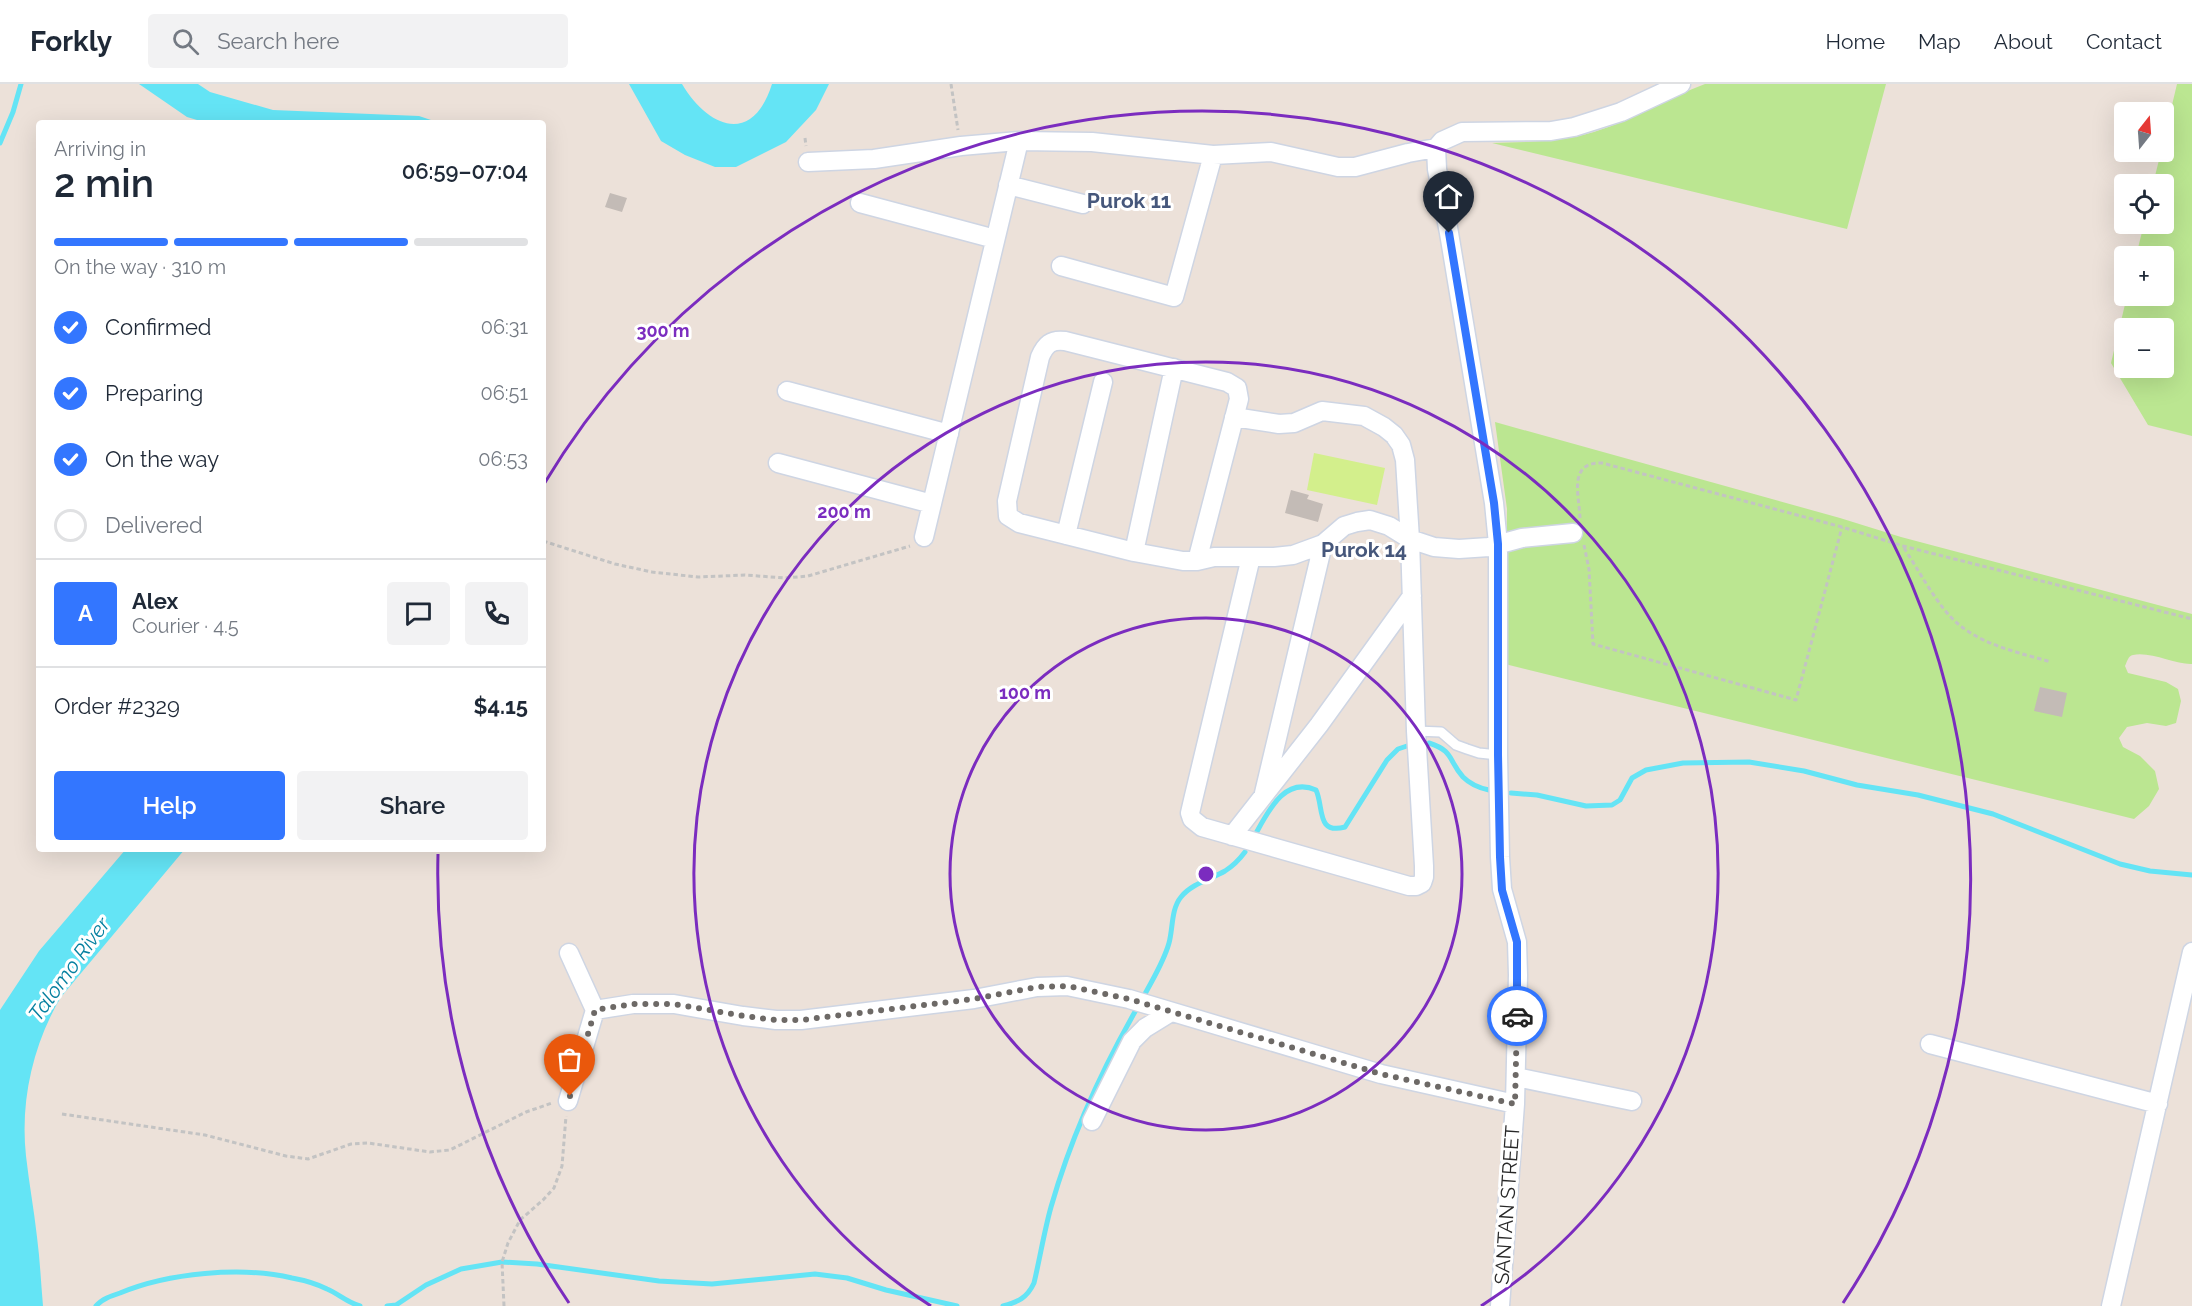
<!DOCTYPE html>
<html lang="en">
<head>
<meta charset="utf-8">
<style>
  body { margin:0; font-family:Raleway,sans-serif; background:#f2f2f3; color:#1f2937; height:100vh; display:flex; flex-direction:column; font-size:22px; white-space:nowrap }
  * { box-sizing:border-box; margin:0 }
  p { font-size:20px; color:#747a83 }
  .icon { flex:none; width:33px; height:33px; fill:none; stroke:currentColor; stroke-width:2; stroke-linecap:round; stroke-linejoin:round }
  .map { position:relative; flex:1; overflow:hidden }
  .drawer { position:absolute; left:36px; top:36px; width:510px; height:732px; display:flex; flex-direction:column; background:#fff; border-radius:6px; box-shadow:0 6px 24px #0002 }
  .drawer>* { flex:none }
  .needle { width:39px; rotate:17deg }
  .fabs { position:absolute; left:2114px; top:18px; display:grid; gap:12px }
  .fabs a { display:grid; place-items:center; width:60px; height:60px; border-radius:6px; background:#fff; box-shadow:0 6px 24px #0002; font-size:30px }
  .pin { position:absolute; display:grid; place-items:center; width:51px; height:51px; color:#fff; margin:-62px -26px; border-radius:50% 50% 50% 0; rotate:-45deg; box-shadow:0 0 6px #0007 }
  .pin .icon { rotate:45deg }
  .courier { position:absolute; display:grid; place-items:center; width:60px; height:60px; margin:-30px; border:4px solid #3376ff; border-radius:50%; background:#fff; color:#222; box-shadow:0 2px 8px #0007 }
  .headline em { font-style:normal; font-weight:600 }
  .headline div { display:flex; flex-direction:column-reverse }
  .headline { display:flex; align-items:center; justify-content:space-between; height:102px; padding:0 18px }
  h1 { font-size:39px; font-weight:600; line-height:45px }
  .bar { display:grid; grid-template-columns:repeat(4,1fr); gap:9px 6px; align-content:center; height:72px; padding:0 18px }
  .bar i { height:8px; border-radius:4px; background:#e0e1e3 }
  .bar .active { background:#3376ff }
  .bar p { grid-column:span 4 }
  .line { display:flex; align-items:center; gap:15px; padding:0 18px; border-top:2px solid #e0e1e3 }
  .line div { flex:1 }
  .round { display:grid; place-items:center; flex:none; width:63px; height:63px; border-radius:6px; background:#f2f2f3 }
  ol { padding:0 18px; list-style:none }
  li { display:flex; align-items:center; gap:18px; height:66px }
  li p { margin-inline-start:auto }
  li .icon { padding:6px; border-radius:50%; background:#3376ff; color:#fff; stroke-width:4 }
  li:last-child { color:#747a83 }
  li i { width:33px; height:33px; border:3px solid #e0e1e3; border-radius:50% }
  .button { display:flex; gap:12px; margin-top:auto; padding:12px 18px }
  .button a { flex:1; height:69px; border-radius:6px; background:#3376ff; color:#fff; font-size:24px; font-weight:600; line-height:69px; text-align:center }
  .button a+a { background:#f2f2f3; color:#1f2937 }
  header { display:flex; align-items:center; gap:36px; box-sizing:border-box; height:84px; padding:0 30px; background:#fff; border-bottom:2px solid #e0e1e3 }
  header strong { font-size:28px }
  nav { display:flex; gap:33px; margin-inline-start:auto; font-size:21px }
  .search { width:420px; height:54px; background:#f2f2f3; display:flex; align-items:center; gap:15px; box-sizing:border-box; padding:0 21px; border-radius:6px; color:#747a83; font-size:22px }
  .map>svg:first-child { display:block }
</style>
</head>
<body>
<header>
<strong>Forkly</strong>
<div class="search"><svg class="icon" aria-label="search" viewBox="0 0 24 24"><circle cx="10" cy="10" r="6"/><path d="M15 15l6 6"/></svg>Search here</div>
<nav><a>Home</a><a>Map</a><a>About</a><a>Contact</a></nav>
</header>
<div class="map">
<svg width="2192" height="1222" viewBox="0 0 2192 1222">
  <rect width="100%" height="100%" fill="#ece1d9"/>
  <!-- green -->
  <path fill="#bbe691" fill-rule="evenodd" d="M 1705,0 L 1886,0 L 1847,145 L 1492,59 C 1526,58 1562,58 1594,48 C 1633,36 1668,14 1705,0 Z
    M 2177,0 L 2192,0 L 2192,352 L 2148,341 L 2111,279 L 2127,212 L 2163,212 L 2163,172 L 2136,172 L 2144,140 L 2163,140 L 2163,100 L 2153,100 L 2161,68 L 2163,68 L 2163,59 ZM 2124,244 L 2163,244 L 2163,284 L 2124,284 Z
    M 1495,338 L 1840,434 L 1901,453 L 2192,530 L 2192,580 C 2177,581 2150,567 2133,571 C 2128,572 2127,578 2125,582 L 2128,589 L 2166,598 L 2178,605 L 2181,617 L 2176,639 L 2166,642 L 2147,639 L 2127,643 L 2119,654 L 2123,663 L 2140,672 L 2155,687 L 2159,705 L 2149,722 L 2134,735 L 1505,580 L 1507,425 Z"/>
  <!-- pitch -->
  <path fill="#d3ef8c" d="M 1314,369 L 1385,384 L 1377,421 L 1307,406 Z"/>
  <!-- water -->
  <path fill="#64e4f5" d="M 139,0 L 198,0 L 210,8 L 273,26 L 419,32 L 440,39 L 207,39 L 187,33 Z
    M 629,0 L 682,0 C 709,45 753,61 772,0 L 829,0 L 816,26 L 786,58 L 736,83 L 715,83 L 685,71 L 661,57 Z
    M 126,765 L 185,765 L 61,913 C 33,960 20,1017 26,1072 C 29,1099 34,1126 37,1153 C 40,1176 41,1199 43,1222 L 0,1222 L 0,926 L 39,867 Z"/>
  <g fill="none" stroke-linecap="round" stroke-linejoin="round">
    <!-- stream -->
    <path stroke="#64e4f5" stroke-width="5" d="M 0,59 L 13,28 L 21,0
      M 1429,659 C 1454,667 1448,676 1463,693 C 1471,701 1479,704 1489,706
      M 1511,709 L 1537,711 L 1586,722 L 1612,721 L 1620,716 L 1632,694 L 1646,686 L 1683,679 L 1749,678 L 1804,687 L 1857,701 L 1918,711 L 1993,730 L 2120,780 L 2150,787 L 2192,791
      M 1255,751 C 1268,728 1284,692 1316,706 C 1324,723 1316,751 1345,743 L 1387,676 L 1398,665 L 1410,661
      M 1145,910 C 1154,893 1164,877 1169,859 C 1173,845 1171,825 1181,813 C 1191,800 1211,795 1225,787 C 1233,782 1239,776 1245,768
      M 96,1222 C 102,1215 111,1212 120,1209 C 168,1189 241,1182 292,1194 C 303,1196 317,1200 327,1205 C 339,1210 346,1218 360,1222
      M 387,1222 L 396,1221 L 426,1201 L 461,1185 L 502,1178 L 537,1180 L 659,1197 L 712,1200 L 815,1190 L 847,1194 L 886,1206 L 957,1222
      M 1003,1222 C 1018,1218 1027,1214 1034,1199 C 1040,1174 1044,1148 1051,1123 C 1071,1053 1100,989 1136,926"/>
  </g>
  <!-- building -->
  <path fill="#c3bbb6" d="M 610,109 L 627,114 L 622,128 L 605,123 Z
    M 1291,406 L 1309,411 L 1307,415 L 1323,420 L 1318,438 L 1285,429 Z
    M 2040,603 L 2067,609 L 2062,633 L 2034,627 Z"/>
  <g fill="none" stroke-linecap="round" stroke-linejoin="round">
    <!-- service casing -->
    <g stroke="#ced5e3" stroke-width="12">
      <path id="service" d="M 1416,647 L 1441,648 L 1456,661 L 1467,665 L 1479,669 L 1498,671"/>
    </g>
    <!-- minor casing -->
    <g stroke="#ced5e3" stroke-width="21">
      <path id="minor" d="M 808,78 L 874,75 L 961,62 L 1019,57 L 1092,58 L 1213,71 L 1271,68 L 1338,83 L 1355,83 L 1408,69 L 1436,64
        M 1008,101 L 1083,120
        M 860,119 L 995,155
        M 1061,182 L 1174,213 L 1213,71
        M 787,307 L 949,350
        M 1234,333 L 1279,340 L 1294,339 L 1322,327 L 1364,332 L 1384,343 L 1394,351 L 1401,361 L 1405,376 L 1410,455 L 1416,647 L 1424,782 L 1424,793 L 1422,799 L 1416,802 L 1409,802 L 1202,743 L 1192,735 L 1190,729 L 1193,716 L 1251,473
        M 778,379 L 932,420
        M 1066,451 L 1103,298
        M 924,453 L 1019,57
        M 1134,468 L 1174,284
        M 1197,477 L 1239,315 L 1237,304 L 1227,298 L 1065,257 C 1051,255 1045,261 1040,273 L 1007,417 L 1008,432 L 1019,439 L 1134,468 L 1183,477 L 1197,477 L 1214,473 L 1274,473 L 1293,471 L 1323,460 L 1344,442 L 1357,438 L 1370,436 L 1389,442 L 1410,455 L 1434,463 L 1459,465 L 1489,463 L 1522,454 L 1573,449
        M 1264,709 L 1323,460
        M 1232,752 L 1319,641 L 1412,512
        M 595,926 L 633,920 L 674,920 L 743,932 L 776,936 L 801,936 L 974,915 L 1037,903 L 1067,902 L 1129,915 L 1381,990 L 1515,1020
        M 1930,960 L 2158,1020
        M 1516,993 L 1632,1017
        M 568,1017 L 595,926 L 569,869
        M 1092,1037 L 1132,957 L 1145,944 L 1171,928
        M 1500,1222 L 1515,1020 L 1518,891 L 1517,858 L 1502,805 L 1500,773 L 1498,671 L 1498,460 L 1494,419 L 1449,149 L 1437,85 L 1436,64 L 1442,57 L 1462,48 L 1551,47 L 1574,43 L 1621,28 L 1681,0
        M 2111,1222 L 2192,868"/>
    </g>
    <!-- path -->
    <path stroke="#c3c3c3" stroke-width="3" stroke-dasharray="4.5 3" stroke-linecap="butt" d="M 951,0 L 958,46
      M 805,54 L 806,62
      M 1580,434 C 1579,410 1568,378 1602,379 L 1842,443 L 1903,462 L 2192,535
      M 543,457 L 615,480 L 652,488 L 698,493 L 745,491 L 785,494 L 808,492 L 910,462
      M 1584,461 L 1589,485 L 1593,560 L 1796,616 L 1842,443
      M 1904,464 C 1918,485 1938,523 1957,539 C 1982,561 2020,569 2051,578
      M 62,1030 L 205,1051 L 286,1072 L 308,1075 L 351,1060 L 368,1059 L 430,1068 L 450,1066 L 526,1028 L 552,1019
      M 504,1222 L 502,1178 L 508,1159 L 520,1136 L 543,1116 L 554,1104 L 562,1082 L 566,1032"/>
    <!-- service -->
    <use href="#service" stroke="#fff" stroke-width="9"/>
    <!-- minor -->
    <use href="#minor" stroke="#fff" stroke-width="18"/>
  </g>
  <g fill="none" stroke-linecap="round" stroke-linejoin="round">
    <!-- done -->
    <path stroke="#6d6966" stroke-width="6" stroke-dasharray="0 10.8" d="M 570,1012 L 595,926 L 633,920 L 674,920 L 744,932 L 776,936 L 801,936 L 974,915 L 1037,903 L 1067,902 L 1129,915 L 1381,990 L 1515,1020 L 1517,932"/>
    <!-- route -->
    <path stroke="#3376ff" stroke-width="8" d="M 1449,149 L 1494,419 L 1498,460 L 1498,671 L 1500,773 L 1502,806 L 1517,858 L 1517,932"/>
  </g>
  <!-- distance rings -->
  <g fill="none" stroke="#7b2cbf" stroke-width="3">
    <circle cx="1206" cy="790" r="256"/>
    <path d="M931 1222A512 512 0 1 1 1481 1222"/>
    <path d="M569 1219A768 768 0 0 1 438 770M544 400A768 768 0 1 1 1843 1219"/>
  </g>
  <g text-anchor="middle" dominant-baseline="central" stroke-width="6" stroke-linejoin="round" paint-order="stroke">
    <!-- street labels -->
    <g font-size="20" fill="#282828" stroke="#fff">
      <text transform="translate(1507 1121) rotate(-86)">SANTAN STREET</text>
    </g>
    <!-- neighbourhood labels -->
    <g font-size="21" font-weight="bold" fill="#46577b" stroke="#fff">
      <text x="1129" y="116">Purok 11</text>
      <text x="1364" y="465">Purok 14</text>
    </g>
    <!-- water labels -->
    <g font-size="21" font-style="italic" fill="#0580a0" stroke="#fff">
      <text transform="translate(69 885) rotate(-54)">Talomo River</text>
    </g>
  </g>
  <circle cx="1206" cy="790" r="9" fill="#7b2cbf" stroke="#fff" stroke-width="3"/>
  <g font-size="18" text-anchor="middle" font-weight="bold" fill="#7b2cbf" stroke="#fff" stroke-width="6" stroke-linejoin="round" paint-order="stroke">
    <text x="663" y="253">300 m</text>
    <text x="844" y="434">200 m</text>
    <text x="1025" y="615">100 m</text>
  </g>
</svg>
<div class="fabs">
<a><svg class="needle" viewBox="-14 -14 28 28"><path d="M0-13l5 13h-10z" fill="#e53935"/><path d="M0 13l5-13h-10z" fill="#747a83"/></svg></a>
<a><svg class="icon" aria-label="locate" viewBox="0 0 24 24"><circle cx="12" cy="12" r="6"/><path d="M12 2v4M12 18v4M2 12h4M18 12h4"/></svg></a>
<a>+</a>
<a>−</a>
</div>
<div class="pin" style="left:570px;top:1012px;background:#ea580c"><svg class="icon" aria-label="bag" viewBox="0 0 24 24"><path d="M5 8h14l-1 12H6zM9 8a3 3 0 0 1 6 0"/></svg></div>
<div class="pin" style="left:1449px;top:149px;background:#1f2937"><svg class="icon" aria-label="home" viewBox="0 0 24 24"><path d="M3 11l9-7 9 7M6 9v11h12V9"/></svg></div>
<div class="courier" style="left:1517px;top:932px"><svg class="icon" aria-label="car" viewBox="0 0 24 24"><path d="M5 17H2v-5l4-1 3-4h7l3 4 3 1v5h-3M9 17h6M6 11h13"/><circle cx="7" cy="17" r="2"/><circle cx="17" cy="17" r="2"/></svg></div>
<section class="drawer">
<div class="headline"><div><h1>2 min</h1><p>Arriving in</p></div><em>06:59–07:04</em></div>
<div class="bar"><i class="active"></i><i class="active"></i><i class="active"></i><i></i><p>On the way · 310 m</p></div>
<ol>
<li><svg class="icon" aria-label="check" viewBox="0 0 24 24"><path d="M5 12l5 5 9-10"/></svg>Confirmed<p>06:31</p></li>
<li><svg class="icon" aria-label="check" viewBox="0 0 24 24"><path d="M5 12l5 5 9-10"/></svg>Preparing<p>06:51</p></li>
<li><svg class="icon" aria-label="check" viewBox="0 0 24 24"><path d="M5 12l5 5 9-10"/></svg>On the way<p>06:53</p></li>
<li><i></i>Delivered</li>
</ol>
<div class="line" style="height:108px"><b class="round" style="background:#3376ff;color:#fff">A</b><div><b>Alex</b><p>Courier · 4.5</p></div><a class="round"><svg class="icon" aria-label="chat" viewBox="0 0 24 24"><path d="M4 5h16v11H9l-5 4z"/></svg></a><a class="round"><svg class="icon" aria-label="phone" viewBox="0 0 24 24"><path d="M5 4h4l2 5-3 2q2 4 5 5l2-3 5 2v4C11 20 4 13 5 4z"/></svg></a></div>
<div class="line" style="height:78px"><div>Order #2329</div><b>$4.15</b></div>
<div class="button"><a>Help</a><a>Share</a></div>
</section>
</div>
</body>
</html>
